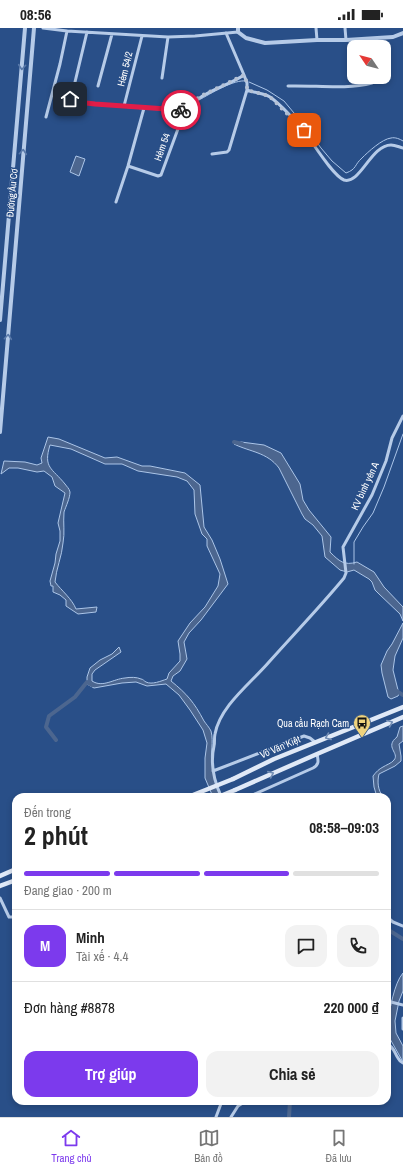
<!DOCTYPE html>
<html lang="vi">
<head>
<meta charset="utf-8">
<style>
  body { margin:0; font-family:"Archivo Narrow",sans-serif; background:#f2f2f2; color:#222; height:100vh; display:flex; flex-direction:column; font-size:15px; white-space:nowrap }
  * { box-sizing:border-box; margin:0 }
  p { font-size:13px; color:#767676 }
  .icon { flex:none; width:22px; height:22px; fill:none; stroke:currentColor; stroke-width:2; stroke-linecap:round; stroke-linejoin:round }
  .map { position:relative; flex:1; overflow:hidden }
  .panel { position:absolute; left:12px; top:765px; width:379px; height:312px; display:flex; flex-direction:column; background:#fff; border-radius:12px; box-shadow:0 2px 6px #0003 }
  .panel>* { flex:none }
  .needle { width:26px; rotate:305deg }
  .tools { position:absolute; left:347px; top:12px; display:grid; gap:8px }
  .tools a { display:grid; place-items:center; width:44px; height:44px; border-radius:8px; background:#fff; box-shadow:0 2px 6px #0003; font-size:20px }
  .pin { position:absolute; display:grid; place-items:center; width:34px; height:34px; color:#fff; margin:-17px; border-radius:8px; box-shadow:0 2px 6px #0006 }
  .courier { position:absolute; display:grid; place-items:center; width:40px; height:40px; margin:-20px; border:3px solid #e11d48; border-radius:50%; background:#fff; color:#222; box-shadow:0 1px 5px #0007 }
  .overview em { font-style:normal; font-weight:800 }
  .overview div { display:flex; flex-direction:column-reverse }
  .overview { display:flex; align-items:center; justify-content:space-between; height:68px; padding:0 12px }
  h1 { font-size:26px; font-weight:800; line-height:30px }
  .bar { display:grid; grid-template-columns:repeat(4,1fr); gap:6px 4px; align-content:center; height:48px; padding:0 12px }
  .bar i { height:5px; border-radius:3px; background:#e0e0e0 }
  .bar .on { background:#7c3aed }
  .bar p { grid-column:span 4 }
  .line { display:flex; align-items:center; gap:10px; padding:0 12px; border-top:1px solid #e0e0e0 }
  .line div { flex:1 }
  .round { display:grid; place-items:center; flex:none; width:42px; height:42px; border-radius:12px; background:#f2f2f2 }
  .cta { display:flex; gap:8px; margin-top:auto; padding:8px 12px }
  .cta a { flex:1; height:46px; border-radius:12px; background:#7c3aed; color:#fff; font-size:16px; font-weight:800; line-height:46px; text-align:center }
  .cta a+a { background:#f2f2f2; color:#222 }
  .status { display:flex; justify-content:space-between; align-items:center; height:28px; padding:0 20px; background:#fff; direction:ltr }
  .status svg { height:11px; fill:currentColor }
  .dock { display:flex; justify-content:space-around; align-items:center; height:56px; border-top:1px solid #e0e0e0; background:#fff; font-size:11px; color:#767676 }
  .dock a { display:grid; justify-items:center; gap:2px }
  .dock .on { color:#7c3aed }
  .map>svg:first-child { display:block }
</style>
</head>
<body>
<div class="status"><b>08:56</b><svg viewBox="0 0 49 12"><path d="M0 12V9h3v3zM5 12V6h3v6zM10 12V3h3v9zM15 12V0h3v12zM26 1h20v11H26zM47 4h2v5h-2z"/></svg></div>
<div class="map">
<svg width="403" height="1089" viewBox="0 0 403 1089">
  <rect width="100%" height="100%" fill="#294f88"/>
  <!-- water -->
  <path fill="#4c668f" stroke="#abc5e8" d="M 76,128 L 85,131 L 79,148 L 70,144 Z
    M 48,409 L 59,411 L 105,430 L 117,429 L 142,438 L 150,438 L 185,445 L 200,457 L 204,499 L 212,512 L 220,531 L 228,556 L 201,592 L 189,605 L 184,614 L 187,631 L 180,643 L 173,648 L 171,653 C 187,666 194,674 204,693 C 206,696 209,699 211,703 C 214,714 210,726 212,736 C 213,747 218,758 221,769 L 213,769 L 205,750 L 205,730 L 207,715 L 203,702 L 190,682 L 179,667 L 166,656 L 147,658 L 136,654 L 122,655 L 94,660 L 87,656 L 87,649 L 90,640 L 100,632 L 112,626 L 119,619 L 121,624 L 95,642 L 92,646 L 92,653 C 103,660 113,651 125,650 C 130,649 137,649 141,651 C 143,651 144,653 146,654 C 152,657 161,653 167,651 L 169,645 L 180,633 L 180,626 L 178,613 L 190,595 L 205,579 L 218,558 L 220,546 L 207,518 L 207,511 L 202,506 L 195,486 L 194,462 L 187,453 L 177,449 L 138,443 L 122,436 L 105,436 L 71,421 L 50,417 C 43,440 52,440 65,456 C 67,459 69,460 70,464 C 70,470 66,478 64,484 C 63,495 65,505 63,515 C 62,528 56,541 55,554 C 62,563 72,571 76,581 L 97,579 L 96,584 L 78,586 L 66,578 L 66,572 L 60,567 L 53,564 L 53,558 L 51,558 L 50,553 L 55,535 L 56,526 L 60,513 L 60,503 L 58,495 L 65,465 L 55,458 L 52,449 L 44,443 L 37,444 L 18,440 L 9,440 L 1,446 L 4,433 L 25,434 L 37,437 L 42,435 L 41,430 Z
    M 241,414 L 264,417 L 281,425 L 300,456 L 303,472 L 309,482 L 331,509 L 330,524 C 339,533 344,538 357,534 L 374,544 L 384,559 L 403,579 L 403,593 L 400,586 L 378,565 L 375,562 L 372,554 L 369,551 L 354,542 L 347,544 L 340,542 L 325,529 L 322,508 L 313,497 L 305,491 L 302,486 L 279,440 C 267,424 250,424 234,416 Z
    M 403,595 L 403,610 L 395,628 L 393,642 L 399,666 L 398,668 L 391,671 L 388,669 L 382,645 L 381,637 L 387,623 L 392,616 Z
    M 403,698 L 403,713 L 399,716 L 401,728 L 401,733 L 395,738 L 379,746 C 377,754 378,762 383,769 L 377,769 L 374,759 L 373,748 C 376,744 379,741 383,739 C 386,737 392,735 394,732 C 400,725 384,719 397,709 L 400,699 Z
    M 403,945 L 403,963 L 399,973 L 395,993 L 396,1005 L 403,1018 L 403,1034 L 389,1009 L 387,1008 C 387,1004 386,999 387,995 C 390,982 394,955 403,945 Z"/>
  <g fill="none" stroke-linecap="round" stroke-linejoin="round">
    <!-- stream -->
    <path stroke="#abc5e8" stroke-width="1" d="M 249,54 L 267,62 L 284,73 L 309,103 L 321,120 L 332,133 L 346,145 C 357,141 354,137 362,130 C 368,124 382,111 391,110 C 395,109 400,111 403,113
      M 199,72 C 210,66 234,51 246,53
      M 189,83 L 195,75
      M 354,536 L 354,514 L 363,499 L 373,485 L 384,459 L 403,406"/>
    <!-- canal -->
    <path stroke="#4c668f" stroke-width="4" d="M 234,414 L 242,416
      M 395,662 L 403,667
      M 56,712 L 46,699 L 49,688 L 75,669 L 87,654 L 92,657
      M 387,901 L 403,911
      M 289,1089 L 290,1073"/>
    <!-- minor -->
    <path stroke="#b6cbe8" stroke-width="3" d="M 43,0 L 67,3 L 168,9 L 195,8 L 238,4
      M 316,0 L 317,12
      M 345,0 L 346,12
      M 244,47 L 247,55 L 247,62
      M 162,50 L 168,9
      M 75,54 L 87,4
      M 98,58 L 112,6
      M 288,58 C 316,57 345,62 372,55
      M 53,66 L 86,75 L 144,80 L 128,138 L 116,174
      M 124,78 L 142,8
      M 144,80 L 186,82
      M 46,89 L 60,36 L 67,3
      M 212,126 L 227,124 L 229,122 L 247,62 C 254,65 264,65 270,69 C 280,76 296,93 303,102 C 312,113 332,147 344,152 C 360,157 371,117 391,117 C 395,117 399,119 403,120
      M 128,138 L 158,148 L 161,147 L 182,90 C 193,65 223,61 244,47 L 226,5
      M 213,743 L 304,708 L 310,710 L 315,714
      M 221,768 C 214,753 210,736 214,718 C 215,714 214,710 215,706 C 220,678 251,655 269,634 C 294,606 320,579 344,550 L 346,545 L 343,519 L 372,467 L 386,433 L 392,410 L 403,388
      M 248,769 L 313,740 C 320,736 318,732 317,726
      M 0,870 L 9,889 L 16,889
      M 387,889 L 393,894 L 403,898
      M 387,975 L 391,974 L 403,977
      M 403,990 L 403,1001
      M 387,992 L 388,992 L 390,974
      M 387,1016 C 394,1019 394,1024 398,1030 C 399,1032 401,1034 403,1035
      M 216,1089 L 222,1073
      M 231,1089 L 238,1078 L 246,1073"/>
    <!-- tertiary -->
    <path stroke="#b6cbe8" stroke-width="4" d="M 238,0 L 238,4 L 246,10 L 265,15 L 317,12 L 346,12 L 393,9 L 403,5
      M 0,292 L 25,0
      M 0,404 L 34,0"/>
    <!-- secondary -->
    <path stroke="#e0e9f7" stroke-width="4.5" d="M 233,751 L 274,731 L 403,679
      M 235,762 L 317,726 L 403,689
      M 0,848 L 16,841
      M 0,858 L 16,852"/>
    <!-- secondary-bridge -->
    <path stroke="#e0e9f7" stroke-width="4.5" d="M 188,769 L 233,751
      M 218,769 L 235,762"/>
  </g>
  <!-- one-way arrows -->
  <defs><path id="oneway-chevron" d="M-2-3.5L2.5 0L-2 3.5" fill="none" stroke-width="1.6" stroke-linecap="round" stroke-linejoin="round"/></defs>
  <g stroke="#5a7aaa">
    <use href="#oneway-chevron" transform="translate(22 39) rotate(95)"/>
    <use href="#oneway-chevron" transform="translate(23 124) rotate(-85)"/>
    <use href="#oneway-chevron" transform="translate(8 309) rotate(-85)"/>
  </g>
  <g stroke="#728db4">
    <use href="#oneway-chevron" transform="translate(390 695) rotate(-23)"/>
    <use href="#oneway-chevron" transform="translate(328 709) rotate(158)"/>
    <use href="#oneway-chevron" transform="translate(271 746) rotate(-24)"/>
  </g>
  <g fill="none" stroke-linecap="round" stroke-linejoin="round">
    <!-- done -->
    <path stroke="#b4c1d5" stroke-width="4" stroke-dasharray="0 7.2" d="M 181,82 L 186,82 L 199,69 L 244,47 L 247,55 L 247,62 L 269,68 L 304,102"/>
    <!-- route -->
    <path stroke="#e11d48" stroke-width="5" d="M 70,71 L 86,75 L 95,76 L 181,82"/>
  </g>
  <!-- icons -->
  <defs>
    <g id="bus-pin" transform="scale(0.9)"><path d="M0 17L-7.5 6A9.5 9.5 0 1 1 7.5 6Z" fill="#efd37d" stroke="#294f88"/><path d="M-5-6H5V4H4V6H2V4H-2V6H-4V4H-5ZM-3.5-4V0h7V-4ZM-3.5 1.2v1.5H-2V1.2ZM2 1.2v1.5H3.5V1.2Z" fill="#111"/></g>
  </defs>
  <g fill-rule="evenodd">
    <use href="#bus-pin" x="362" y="695"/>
  </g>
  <g text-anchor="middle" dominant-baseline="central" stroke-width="3" stroke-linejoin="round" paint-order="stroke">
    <!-- street labels -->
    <g font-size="10" fill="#fff" stroke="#294f88">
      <text transform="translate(125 41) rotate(-76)">Hẻm 54/2</text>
      <text transform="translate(162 119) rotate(-70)">Hẻm 54</text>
      <text transform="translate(12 165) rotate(-85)">Đường Âu Cơ</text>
      <text transform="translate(365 458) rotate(-65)">KV bình yên A</text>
      <text transform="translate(280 719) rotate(-23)">Võ Văn Kiệt</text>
    </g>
    <!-- poi labels -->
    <g font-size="10" fill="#fff" stroke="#294f88" text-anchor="end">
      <text x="349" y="695">Qua cầu Rạch Cam</text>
    </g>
  </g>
</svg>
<div class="tools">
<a><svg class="needle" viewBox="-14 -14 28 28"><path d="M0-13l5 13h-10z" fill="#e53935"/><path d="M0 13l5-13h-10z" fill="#767676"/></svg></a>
</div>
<div class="pin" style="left:304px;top:102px;background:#ea580c"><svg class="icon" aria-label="bag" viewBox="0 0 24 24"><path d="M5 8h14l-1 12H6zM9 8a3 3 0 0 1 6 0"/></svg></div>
<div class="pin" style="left:70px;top:71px;background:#1f2937"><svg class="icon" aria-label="home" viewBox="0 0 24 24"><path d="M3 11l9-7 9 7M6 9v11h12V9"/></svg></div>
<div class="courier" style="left:181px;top:82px"><svg class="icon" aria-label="bike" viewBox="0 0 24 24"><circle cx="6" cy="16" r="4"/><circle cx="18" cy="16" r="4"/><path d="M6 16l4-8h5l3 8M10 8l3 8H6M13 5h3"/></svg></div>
<section class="panel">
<div class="overview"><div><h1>2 phút</h1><p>Đến trong</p></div><em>08:58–09:03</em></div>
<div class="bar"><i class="on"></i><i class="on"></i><i class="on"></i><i></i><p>Đang giao · 200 m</p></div>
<div class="line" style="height:72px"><b class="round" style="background:#7c3aed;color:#fff">M</b><div><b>Minh</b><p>Tài xế · 4.4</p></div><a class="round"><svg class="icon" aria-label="chat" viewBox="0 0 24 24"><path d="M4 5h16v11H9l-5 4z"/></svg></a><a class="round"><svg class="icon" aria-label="phone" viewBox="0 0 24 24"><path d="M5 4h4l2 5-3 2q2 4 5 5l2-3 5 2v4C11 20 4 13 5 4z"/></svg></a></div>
<div class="line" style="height:52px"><div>Đơn hàng #8878</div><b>220 000 ₫</b></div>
<div class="cta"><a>Trợ giúp</a><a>Chia sẻ</a></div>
</section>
</div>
<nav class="dock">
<a class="on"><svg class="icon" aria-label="home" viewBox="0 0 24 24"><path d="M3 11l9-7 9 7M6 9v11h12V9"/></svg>Trang chủ</a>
<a><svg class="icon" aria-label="map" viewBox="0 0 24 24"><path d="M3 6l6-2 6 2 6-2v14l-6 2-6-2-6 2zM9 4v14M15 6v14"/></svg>Bản đồ</a>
<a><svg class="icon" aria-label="saved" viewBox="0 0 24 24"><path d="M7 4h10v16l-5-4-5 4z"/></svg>Đã lưu</a>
</nav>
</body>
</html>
